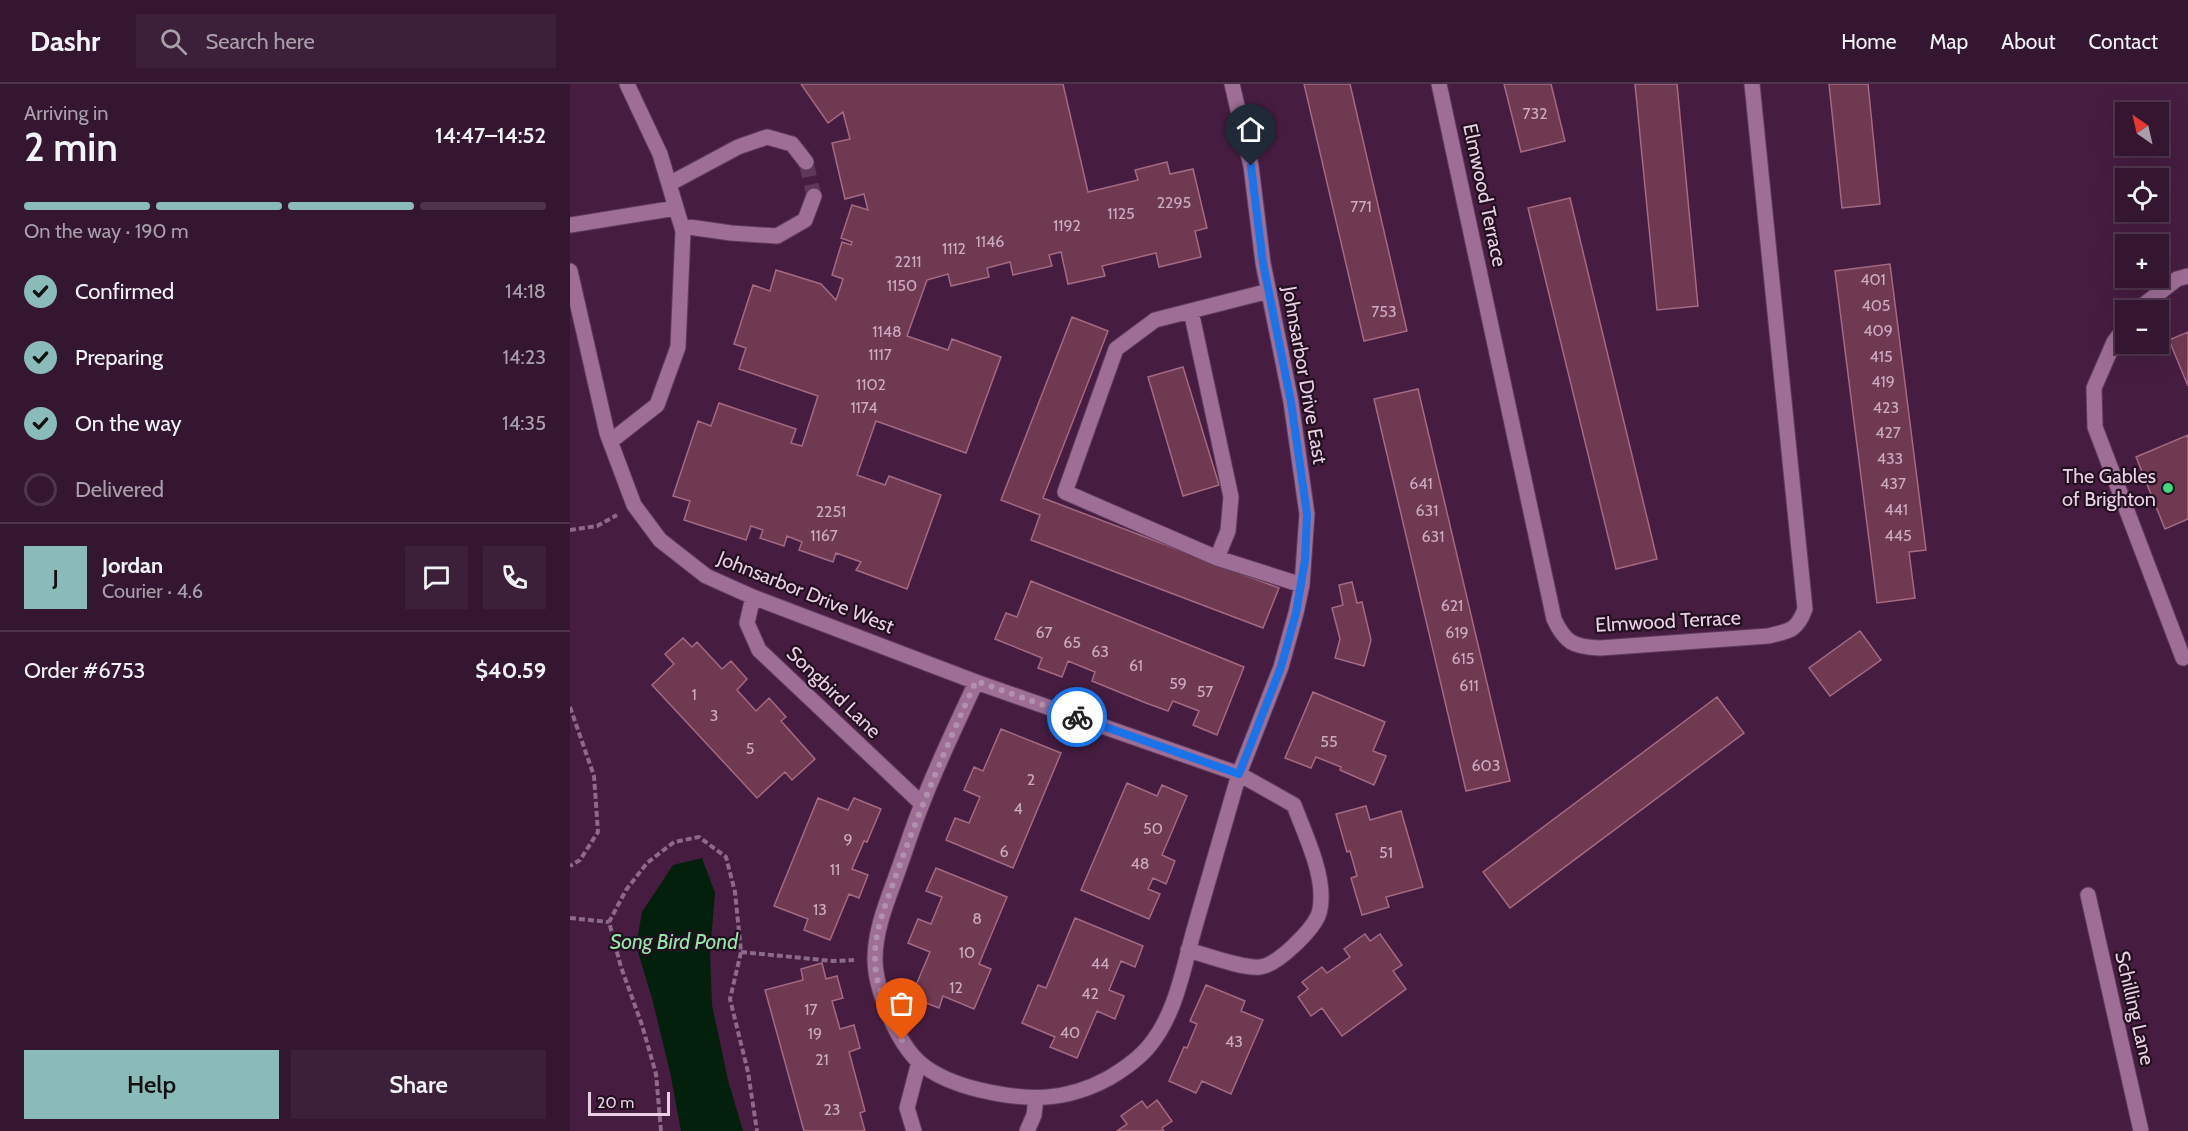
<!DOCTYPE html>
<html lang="en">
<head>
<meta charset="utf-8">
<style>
  body { margin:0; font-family:Cabin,sans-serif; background:#3c1f39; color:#f1f3f6; height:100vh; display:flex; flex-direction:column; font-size:22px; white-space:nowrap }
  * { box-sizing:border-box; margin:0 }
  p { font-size:20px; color:#a99fab }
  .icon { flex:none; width:33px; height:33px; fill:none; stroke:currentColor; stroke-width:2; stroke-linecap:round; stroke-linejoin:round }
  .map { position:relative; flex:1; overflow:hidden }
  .drawer { display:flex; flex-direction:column; background:#341631; width:570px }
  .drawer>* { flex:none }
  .needle { width:39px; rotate:326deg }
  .fabs { position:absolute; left:1545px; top:18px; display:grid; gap:12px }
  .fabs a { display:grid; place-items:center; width:54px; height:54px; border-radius:0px; background:#341631; box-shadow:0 6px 24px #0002,0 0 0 2px #4e354d; font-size:30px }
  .scale { position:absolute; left:18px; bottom:15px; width:82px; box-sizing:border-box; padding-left:6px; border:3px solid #eacfe5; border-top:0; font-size:16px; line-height:21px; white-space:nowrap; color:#eacfe5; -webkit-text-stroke:4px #220f1f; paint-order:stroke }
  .pin { position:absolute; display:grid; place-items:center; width:51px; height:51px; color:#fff; margin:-62px -26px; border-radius:50% 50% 50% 0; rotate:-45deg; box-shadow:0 0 6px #0007 }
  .pin .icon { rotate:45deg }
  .courier { position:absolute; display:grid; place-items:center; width:60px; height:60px; margin:-30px; border:4px solid #1a73e8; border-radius:50%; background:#fff; color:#222; box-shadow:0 2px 8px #0007 }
  .head em { font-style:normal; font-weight:600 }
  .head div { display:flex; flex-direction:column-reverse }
  .head { display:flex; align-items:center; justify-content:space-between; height:102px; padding:0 24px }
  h1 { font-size:39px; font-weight:600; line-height:45px }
  .bar { display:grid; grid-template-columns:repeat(4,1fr); gap:9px 6px; align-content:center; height:72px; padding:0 24px }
  .bar i { height:8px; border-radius:4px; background:#4e354d }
  .bar .selected { background:#8bbbb9 }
  .bar p { grid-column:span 4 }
  .line { display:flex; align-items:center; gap:15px; padding:0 24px; border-top:2px solid #4e354d }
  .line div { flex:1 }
  .round { display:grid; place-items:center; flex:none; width:63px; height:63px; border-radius:0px; background:#3c1f39 }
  ol { padding:0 24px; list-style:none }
  li { display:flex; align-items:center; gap:18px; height:66px }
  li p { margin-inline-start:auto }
  li .icon { padding:6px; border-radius:50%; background:#8bbbb9; color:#111; stroke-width:4 }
  li:last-child { color:#a99fab }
  li i { width:33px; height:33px; border:3px solid #4e354d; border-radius:50% }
  .action { display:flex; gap:12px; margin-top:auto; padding:12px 24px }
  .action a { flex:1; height:69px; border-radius:0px; background:#8bbbb9; color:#111; font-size:24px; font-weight:600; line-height:69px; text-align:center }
  .action a+a { background:#3c1f39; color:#f1f3f6 }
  header { display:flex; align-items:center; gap:36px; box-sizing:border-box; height:84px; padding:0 30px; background:#341631; border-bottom:2px solid #4e354d }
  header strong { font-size:28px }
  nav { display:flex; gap:33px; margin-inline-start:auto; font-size:21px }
  .search { width:420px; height:54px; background:#3c1f39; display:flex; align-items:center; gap:15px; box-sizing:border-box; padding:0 21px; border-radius:0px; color:#a99fab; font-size:22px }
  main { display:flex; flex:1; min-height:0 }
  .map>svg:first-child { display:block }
</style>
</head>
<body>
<header>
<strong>Dashr</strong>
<div class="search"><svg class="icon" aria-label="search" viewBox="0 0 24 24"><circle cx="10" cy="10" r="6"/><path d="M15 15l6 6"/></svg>Search here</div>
<nav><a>Home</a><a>Map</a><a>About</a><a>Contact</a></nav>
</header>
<main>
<section class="drawer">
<div class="head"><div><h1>2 min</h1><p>Arriving in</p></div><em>14:47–14:52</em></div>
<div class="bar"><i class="selected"></i><i class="selected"></i><i class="selected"></i><i></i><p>On the way · 190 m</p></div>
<ol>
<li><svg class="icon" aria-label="check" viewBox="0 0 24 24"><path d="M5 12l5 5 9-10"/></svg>Confirmed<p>14:18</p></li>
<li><svg class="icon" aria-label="check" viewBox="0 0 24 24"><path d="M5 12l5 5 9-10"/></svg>Preparing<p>14:23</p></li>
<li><svg class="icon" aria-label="check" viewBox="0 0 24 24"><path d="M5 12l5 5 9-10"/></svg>On the way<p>14:35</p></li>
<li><i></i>Delivered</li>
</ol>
<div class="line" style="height:108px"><b class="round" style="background:#8bbbb9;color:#111">J</b><div><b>Jordan</b><p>Courier · 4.6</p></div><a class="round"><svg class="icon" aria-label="chat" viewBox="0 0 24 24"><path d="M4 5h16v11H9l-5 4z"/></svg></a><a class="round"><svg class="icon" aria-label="phone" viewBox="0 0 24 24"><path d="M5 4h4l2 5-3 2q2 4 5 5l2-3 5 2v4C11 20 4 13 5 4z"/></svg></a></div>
<div class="line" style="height:78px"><div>Order #6753</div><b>$40.59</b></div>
<div class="action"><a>Help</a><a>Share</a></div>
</section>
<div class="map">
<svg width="1618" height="1047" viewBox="0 0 1618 1047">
  <rect width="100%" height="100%" fill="#461d41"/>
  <!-- water -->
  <path fill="#03200d" d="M 132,774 L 145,809 L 140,869 L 142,921 L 158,996 L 173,1047 L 111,1047 L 100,988 L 82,914 L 66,862 L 72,828 L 103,781 Z"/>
  <!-- building -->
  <path fill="#6f3952" stroke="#a46983" stroke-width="1.5" d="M 231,0 L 493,0 L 518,108 L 568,96 L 565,86 L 597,78 L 600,90 L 623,85 L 637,144 L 625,147 L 631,173 L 589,183 L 586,169 L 532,182 L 535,192 L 498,200 L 491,168 L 479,171 L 482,182 L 443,191 L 440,178 L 417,184 L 419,193 L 381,202 L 378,190 L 357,196 L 337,252 L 378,266 L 382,255 L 431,273 L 396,369 L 306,337 L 287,391 L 315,401 L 319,392 L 371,411 L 337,505 L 286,486 L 291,478 L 266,469 L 263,478 L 229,466 L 232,458 L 217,452 L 214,462 L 190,454 L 193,446 L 181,442 L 176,456 L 114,436 L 120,417 L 103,412 L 128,337 L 141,342 L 149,319 L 226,345 L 221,359 L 232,362 L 248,312 L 169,285 L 176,264 L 164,260 L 183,201 L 200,207 L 206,186 L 251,200 L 266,216 L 273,195 L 262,191 L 272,158 L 281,161 L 282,158 L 271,154 L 282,121 L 298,126 L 294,110 L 275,115 L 262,59 L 280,55 L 273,28 L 258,39 Z
    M 734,0 L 780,0 L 837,247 L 794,257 Z
    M 934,0 L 981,0 L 995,57 L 951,68 Z
    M 1065,0 L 1107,0 L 1128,222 L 1087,226 Z
    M 1259,0 L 1298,0 L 1310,120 L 1272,124 Z
    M 1000,114 L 1087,475 L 1046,485 L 958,124 Z
    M 1320,180 L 1356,466 L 1339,468 L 1345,514 L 1307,519 L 1265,187 Z
    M 502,233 L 538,247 L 473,414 L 709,504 L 693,544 L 461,456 L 470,431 L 431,416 Z
    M 1618,248 L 1618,302 L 1599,256 Z
    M 613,283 L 649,401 L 613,412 L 578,293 Z
    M 848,305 L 940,697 L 896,707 L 804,315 Z
    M 1618,351 L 1618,435 L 1595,445 L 1566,373 Z
    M 461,497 L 674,583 L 647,651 L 623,641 L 629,627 L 603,617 L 598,627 L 576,619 L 522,597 L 525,588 L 498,577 L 492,593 L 468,584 L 472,574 L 425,555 L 436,529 L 447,533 Z
    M 782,498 L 787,519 L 792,518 L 801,556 L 794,582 L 765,574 L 770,555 L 762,524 L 773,521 L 769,501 Z
    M 1290,547 L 1311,576 L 1260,612 L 1239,584 Z
    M 113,554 L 122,563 L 127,558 L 152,585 L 161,577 L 177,595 L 167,606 L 186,627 L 199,614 L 216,633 L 211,637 L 245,675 L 222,696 L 215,688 L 187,714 L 82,601 L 104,580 L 95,570 Z
    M 743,608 L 815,638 L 803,667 L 816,672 L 804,701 L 770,686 L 771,683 L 746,673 L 741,684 L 715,674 Z
    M 1147,613 L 1174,649 L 940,824 L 913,788 Z
    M 431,645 L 491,669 L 443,784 L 376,756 L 385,734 L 399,739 L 410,713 L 394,706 L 404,683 L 413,687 Z
    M 557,699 L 587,712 L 592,701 L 617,712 L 592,771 L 605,777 L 596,800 L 583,794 L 578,805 L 590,810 L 579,835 L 511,806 Z
    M 248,714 L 278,726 L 284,714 L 311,725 L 297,758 L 294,757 L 282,785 L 298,791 L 289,814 L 279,810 L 260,856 L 234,846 L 238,835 L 204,822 Z
    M 796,722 L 800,736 L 831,727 L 853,803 L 816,813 L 819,823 L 792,831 L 781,794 L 787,792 L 780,767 L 777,768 L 766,730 Z
    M 366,784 L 437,813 L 409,880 L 421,885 L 404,925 L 373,912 L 369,924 L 341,913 L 360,868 L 338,859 L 348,835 L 361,840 L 372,813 L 356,807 Z
    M 505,834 L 573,862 L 565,883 L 551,877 L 539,906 L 554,912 L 545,935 L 527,927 L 507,974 L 480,963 L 485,953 L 452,939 L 468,901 L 476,904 Z
    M 795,850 L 800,857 L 810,850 L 832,881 L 823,887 L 836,905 L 772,952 L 752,924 L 741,932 L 728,913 L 738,905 L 732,898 L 752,883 L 757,889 L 780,873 L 774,865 Z
    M 252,879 L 256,895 L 267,892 L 273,914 L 262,917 L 270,945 L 284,941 L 290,964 L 279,968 L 295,1027 L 290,1029 L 295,1047 L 234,1047 L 195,906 L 233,896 L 231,885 Z
    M 636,901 L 675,917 L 671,927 L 693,936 L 661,1010 L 632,997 L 626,1009 L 599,997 L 614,963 L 617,964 L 627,940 L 620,937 Z
    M 587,1016 L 602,1037 L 592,1044 L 594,1047 L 547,1047 L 557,1040 L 551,1032 L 572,1017 L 577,1024 Z"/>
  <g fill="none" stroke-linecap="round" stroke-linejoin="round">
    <!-- minor-tunnel -->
    <path stroke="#5f385a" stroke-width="15" stroke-dasharray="15 8" stroke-linecap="butt" d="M 236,78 L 244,112"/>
    <!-- minor casing -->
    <g stroke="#603c5c" stroke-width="17">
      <path id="minor" d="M 869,0 L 984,535 C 995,559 1004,563 1030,564 L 1198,552 C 1219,547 1227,547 1235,525 L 1182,0
        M 99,100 L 168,63 L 197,53 L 222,60 L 236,78
        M 0,141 L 106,124
        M 112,142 L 161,149 L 207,152 L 235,136 L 244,112
        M 0,187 L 37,349 L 64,421 L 90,456 L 136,492 L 183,513 L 406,598 L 669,690 L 711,583 L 726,529 L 732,501 L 737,430 L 721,318 L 693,179 L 681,82 L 662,0
        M 699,207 L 585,236 L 546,265 L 495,408 L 647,474 L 732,501
        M 1567,226 L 1607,195 L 1618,192
        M 621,227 L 661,413 L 658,447 L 647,474
        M 1556,242 L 1544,258 L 1524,304 L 1525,343 L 1613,574
        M 41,357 L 87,321 L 108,263 L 113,147 L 90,70 L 57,0
        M 183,513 L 177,539 L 189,566 L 352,720
        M 406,598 C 388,638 368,678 352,720 C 343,742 336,765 328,787 C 318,815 305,845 305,875 C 305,905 327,958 349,978 C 366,993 389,1001 410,1006 C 457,1017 495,1018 539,994 C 554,985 569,975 580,961 C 606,929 613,885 624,846 C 639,794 654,742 669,690 L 724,721 C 734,748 752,785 751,814 C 751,819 750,827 748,832 C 741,847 708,881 690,883 C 673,885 636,871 618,866
        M 1518,811 L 1571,1047
        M 344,1047 L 337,1024 L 349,978
        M 457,1047 L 464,1031 L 466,1014"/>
    </g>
    <!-- path -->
    <path stroke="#8d6a88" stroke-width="4" stroke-dasharray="6 3" stroke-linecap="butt" d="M 0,446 L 27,442 L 47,431
      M 0,623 L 24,692 L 28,748 L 10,776 L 0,782
      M 0,834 L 39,838
      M 171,868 L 263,877 L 284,876
      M 91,1047 L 86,990 L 72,941 L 51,883 L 39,838 L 56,806 L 77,779 L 104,758 L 129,753 L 156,773 L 165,808 L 171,868 L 160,915 L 178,988 L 187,1047"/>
    <!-- minor -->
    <use href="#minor" stroke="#9e6e96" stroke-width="15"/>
  </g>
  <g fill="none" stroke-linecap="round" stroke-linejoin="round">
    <!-- done -->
    <path stroke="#b191ac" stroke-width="6" stroke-dasharray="0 10.8" d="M 332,956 C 320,931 305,904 305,875 C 304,846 317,818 326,791 C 350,725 377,661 406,597 L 507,633"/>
    <!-- route -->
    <path stroke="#1a73e8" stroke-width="8" d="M 507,633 L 669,690 L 711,583 L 726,529 L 735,476 L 737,430 L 721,318 L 693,179 L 681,82"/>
  </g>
  <!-- markers -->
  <circle fill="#41d77c" stroke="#220f1f" stroke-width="2" cx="1598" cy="404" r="6"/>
  <g text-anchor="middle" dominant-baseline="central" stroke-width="4.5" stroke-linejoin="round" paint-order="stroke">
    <!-- number labels -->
    <g font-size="16" fill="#cbaac0">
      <text x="965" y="29">732</text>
      <text x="604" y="118">2295</text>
      <text x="791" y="122">771</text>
      <text x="551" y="129">1125</text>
      <text x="497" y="141">1192</text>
      <text x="420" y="157">1146</text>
      <text x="384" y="164">1112</text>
      <text x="338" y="177">2211</text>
      <text x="1303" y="195">401</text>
      <text x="332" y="201">1150</text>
      <text x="1306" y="221">405</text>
      <text x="814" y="227">753</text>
      <text x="1308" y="246">409</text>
      <text x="317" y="247">1148</text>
      <text x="310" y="270">1117</text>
      <text x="1311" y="272">415</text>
      <text x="1313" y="297">419</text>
      <text x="301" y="300">1102</text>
      <text x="294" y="323">1174</text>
      <text x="1316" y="323">423</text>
      <text x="1318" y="348">427</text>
      <text x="1320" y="374">433</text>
      <text x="851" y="399">641</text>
      <text x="1323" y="399">437</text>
      <text x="1326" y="425">441</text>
      <text x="857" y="426">631</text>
      <text x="261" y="427">2251</text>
      <text x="254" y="451">1167</text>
      <text x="1328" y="451">445</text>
      <text x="863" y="452">631</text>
      <text x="882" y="521">621</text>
      <text x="474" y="548">67</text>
      <text x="887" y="548">619</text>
      <text x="502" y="558">65</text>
      <text x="530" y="567">63</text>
      <text x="893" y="574">615</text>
      <text x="566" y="581">61</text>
      <text x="608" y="599">59</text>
      <text x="899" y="601">611</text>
      <text x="635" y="607">57</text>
      <text x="124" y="610">1</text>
      <text x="144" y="631">3</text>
      <text x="759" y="657">55</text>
      <text x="180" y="664">5</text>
      <text x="916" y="681">603</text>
      <text x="461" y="695">2</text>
      <text x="448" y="724">4</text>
      <text x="583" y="744">50</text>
      <text x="278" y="755">9</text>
      <text x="434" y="767">6</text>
      <text x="816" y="768">51</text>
      <text x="570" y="779">48</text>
      <text x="265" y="785">11</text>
      <text x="250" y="825">13</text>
      <text x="407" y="834">8</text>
      <text x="397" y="868">10</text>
      <text x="530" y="879">44</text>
      <text x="386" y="903">12</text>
      <text x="520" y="909">42</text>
      <text x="241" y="925">17</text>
      <text x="500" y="948">40</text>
      <text x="245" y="949">19</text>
      <text x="664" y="957">43</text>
      <text x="252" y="975">21</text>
      <text x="262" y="1025">23</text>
    </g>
    <!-- street labels -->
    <g font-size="20" fill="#eacfe5" stroke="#220f1f">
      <text transform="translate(915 111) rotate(78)">Elmwood Terrace</text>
      <text transform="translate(735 291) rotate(80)">Johnsarbor Drive East</text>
      <text transform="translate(236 508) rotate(22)">Johnsarbor Drive West</text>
      <text transform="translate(1098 537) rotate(-3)">Elmwood Terrace</text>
      <text transform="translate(264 608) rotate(44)">Songbird Lane</text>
      <text transform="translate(1565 924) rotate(77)">Schilling Lane</text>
    </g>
    <!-- poi labels -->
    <g font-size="20" fill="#eacfe5" stroke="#220f1f" text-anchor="end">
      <text x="1586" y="392">The Gables<tspan x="1586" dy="23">of Brighton</tspan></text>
    </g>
    <!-- water labels -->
    <g font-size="21" font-style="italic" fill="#94e6ab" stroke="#220f1f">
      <text x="104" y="857">Song Bird Pond</text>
    </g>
  </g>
</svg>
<div class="fabs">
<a><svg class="needle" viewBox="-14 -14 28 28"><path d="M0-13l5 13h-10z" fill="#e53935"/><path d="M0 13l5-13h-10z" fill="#a99fab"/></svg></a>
<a><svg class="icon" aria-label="locate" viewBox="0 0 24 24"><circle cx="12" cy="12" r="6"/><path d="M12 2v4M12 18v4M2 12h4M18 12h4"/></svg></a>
<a>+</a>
<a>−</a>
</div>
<div class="scale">20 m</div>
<div class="pin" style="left:332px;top:956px;background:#ea580c"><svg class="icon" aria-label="bag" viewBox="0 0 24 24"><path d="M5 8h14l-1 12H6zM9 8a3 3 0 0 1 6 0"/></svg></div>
<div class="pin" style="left:681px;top:82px;background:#1f2937"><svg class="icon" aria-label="home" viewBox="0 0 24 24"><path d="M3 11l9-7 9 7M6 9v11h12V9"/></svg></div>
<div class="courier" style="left:507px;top:633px"><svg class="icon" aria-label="bike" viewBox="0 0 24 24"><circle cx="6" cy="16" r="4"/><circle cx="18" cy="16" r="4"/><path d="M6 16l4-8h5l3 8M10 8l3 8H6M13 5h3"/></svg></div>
</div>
</main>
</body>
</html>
